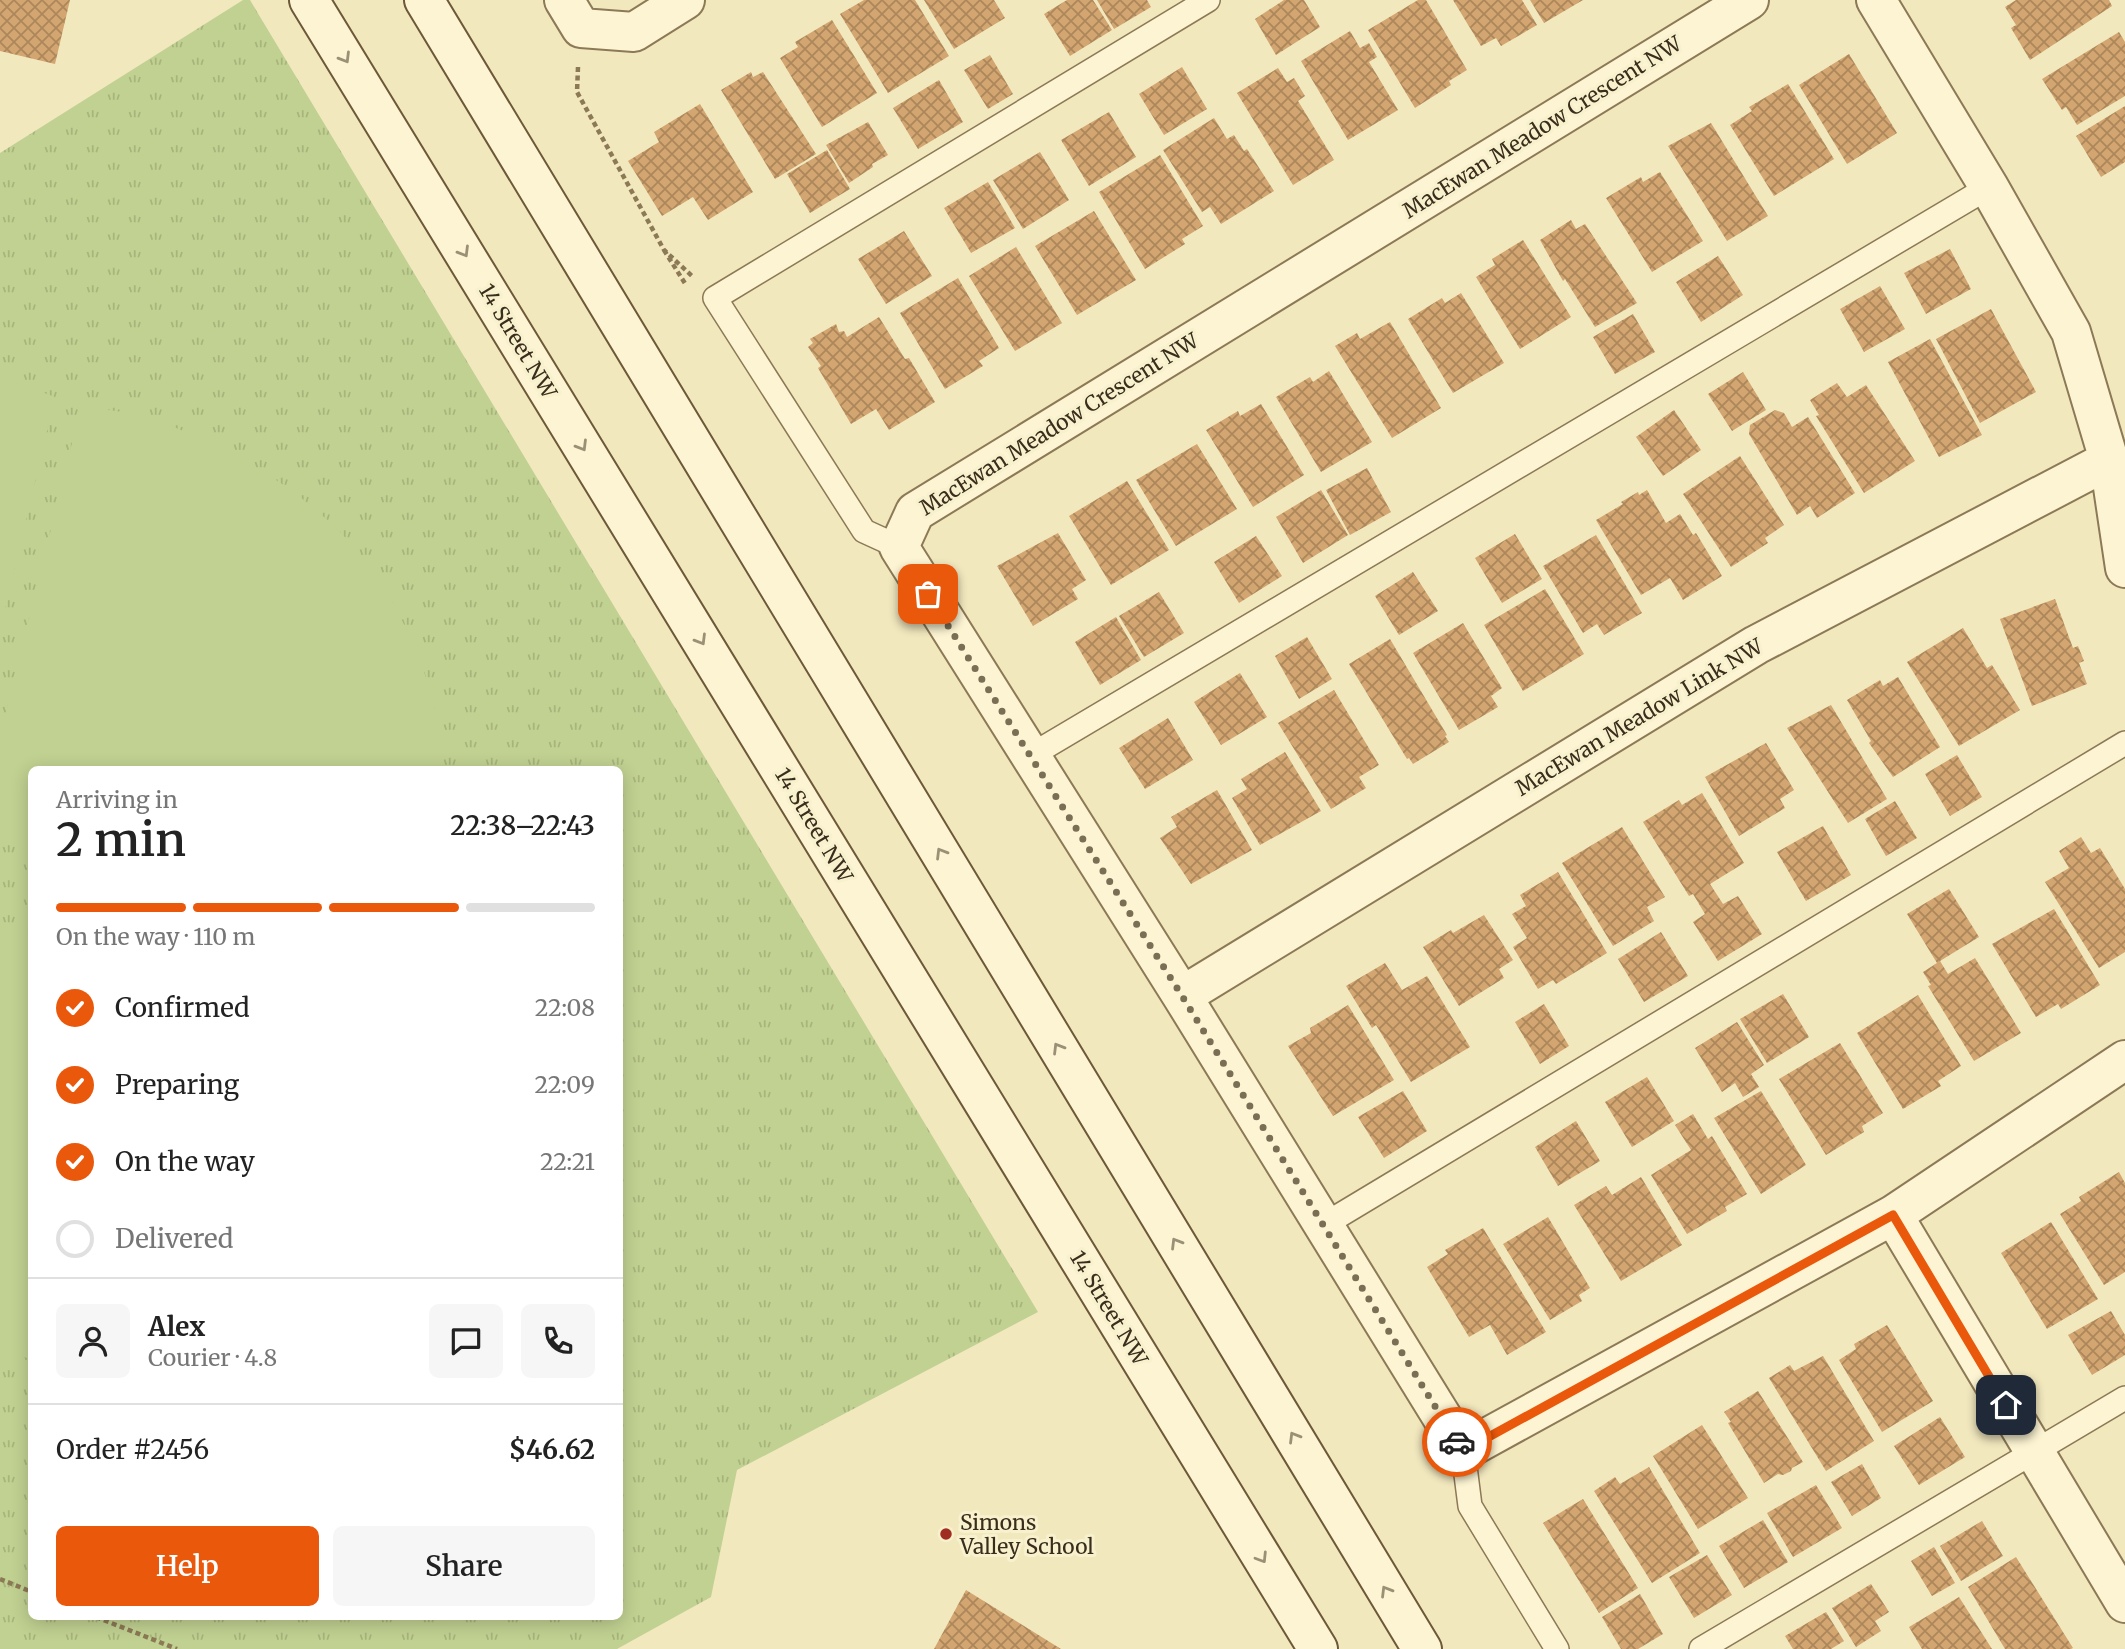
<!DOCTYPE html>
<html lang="en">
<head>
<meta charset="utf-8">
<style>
  body { margin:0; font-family:Merriweather,serif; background:#f6f6f6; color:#222; height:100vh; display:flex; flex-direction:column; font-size:26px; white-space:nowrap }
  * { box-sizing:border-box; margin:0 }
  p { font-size:23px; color:#767676 }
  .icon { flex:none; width:38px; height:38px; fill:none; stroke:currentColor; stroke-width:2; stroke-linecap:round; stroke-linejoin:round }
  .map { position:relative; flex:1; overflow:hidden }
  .details { position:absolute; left:28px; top:766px; width:595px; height:854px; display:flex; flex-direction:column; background:#fff; border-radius:10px; box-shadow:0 4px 18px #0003 }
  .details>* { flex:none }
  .pin { position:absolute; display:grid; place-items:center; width:60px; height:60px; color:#fff; margin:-30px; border-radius:14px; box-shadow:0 4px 10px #0006 }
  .courier { position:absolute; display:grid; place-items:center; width:70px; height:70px; margin:-35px; border:5px solid #ea580c; border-radius:50%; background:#fff; color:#222; box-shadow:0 2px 9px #0007 }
  .headline em { font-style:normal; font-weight:600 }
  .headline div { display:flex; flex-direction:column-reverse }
  .headline { display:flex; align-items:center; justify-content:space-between; height:119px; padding:0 28px }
  h1 { font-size:46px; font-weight:600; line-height:52px }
  .bar { display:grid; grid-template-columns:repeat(4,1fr); gap:10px 7px; align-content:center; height:84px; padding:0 28px }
  .bar i { height:9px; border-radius:5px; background:#e0e0e0 }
  .bar .selected { background:#ea580c }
  .bar p { grid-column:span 4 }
  .line { display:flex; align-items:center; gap:18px; padding:0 28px; border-top:2px solid #e0e0e0 }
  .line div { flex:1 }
  .round { display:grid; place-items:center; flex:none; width:74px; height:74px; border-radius:10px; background:#f6f6f6 }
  ol { padding:0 28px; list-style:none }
  li { display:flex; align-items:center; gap:21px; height:77px }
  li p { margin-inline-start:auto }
  li .icon { padding:7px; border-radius:50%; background:#ea580c; color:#fff; stroke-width:4 }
  li:last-child { color:#767676 }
  li i { width:38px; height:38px; border:4px solid #e0e0e0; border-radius:50% }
  .primary-button { display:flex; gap:14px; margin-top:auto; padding:14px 28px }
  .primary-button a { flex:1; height:80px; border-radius:10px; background:#ea580c; color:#fff; font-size:28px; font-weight:600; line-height:80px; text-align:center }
  .primary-button a+a { background:#f6f6f6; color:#222 }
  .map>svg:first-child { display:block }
</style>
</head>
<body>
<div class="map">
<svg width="2125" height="1649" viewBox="0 0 2125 1649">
  <defs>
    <pattern id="park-tufts" width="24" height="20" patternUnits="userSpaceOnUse" patternTransform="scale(1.75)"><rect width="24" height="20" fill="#c1d191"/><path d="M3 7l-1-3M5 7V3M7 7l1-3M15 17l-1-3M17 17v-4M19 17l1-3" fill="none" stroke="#a7b47c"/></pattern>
    <pattern id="building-cross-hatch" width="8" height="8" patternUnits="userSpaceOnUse" patternTransform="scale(1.75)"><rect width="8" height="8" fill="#d3a570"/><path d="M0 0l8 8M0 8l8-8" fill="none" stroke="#ac875b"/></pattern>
  </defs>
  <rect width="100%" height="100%" fill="#f2e8be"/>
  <!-- park -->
  <path fill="url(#park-tufts)" fill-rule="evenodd" d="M 243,0 L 250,0 L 1038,1312 L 737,1470 L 711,1597 L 617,1649 L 0,1649 L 0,153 ZM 32,770 L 620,770 L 620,1617 L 32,1617 Z"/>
  <!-- garden -->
  <path fill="#c1d191" d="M 0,376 L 55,397 L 0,631 Z
    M 81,406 C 103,410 128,411 149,418 C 231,446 314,494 368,564 C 387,589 402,618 414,647 C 431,686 443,727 442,770 L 32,770 L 31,850 L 5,844 L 0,837 L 0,738 Z
    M 0,921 L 31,930 L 31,1359 L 0,1351 Z"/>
  <!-- building -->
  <path fill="url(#building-cross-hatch)" d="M 0,0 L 70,0 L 55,64 L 0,51 Z
    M 864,0 L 915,0 L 949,56 L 888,93 L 840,14 Z
    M 924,0 L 994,0 L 1005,18 L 954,49 Z
    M 1067,0 L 1093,0 L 1112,30 L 1070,56 L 1044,14 Z
    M 1097,0 L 1147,0 L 1151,7 L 1114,29 Z
    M 1284,0 L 1304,0 L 1320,27 L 1276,55 L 1255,19 Z
    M 1418,0 L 1426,0 L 1467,70 L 1449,81 L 1451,85 L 1415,108 L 1368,30 Z
    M 1453,0 L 1522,0 L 1537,25 L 1501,46 L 1496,38 L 1481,46 Z
    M 1530,0 L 1583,0 L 1544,23 Z
    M 2016,0 L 2109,0 L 2112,6 L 2030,60 L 2011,28 L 2016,25 L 2005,7 Z
    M 832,20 L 877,93 L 822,127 L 780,58 L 798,47 L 795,42 Z
    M 1350,31 L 1360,48 L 1369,43 L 1377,57 L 1369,62 L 1398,110 L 1348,140 L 1301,61 Z
    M 2119,32 L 2125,42 L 2125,96 L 2077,125 L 2066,107 L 2062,110 L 2042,79 Z
    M 1849,54 L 1897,133 L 1847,164 L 1799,85 Z
    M 990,55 L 1013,94 L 988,109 L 964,70 Z
    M 1182,67 L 1207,109 L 1164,135 L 1139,94 Z
    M 1278,68 L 1287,82 L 1294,78 L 1305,96 L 1298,101 L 1334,160 L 1293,185 L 1237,93 Z
    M 751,72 L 753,77 L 763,72 L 816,154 L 775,179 L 721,90 Z
    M 939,80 L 963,122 L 918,149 L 893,108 Z
    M 1788,84 L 1834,159 L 1774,196 L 1730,125 L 1752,111 L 1749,107 Z
    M 700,104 L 753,192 L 708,220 L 693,197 L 662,216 L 628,161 L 659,142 L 654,132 Z
    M 2125,106 L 2125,162 L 2101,177 L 2076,136 Z
    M 1109,112 L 1136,157 L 1089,186 L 1061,140 Z
    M 1214,118 L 1227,139 L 1234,135 L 1244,151 L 1247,149 L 1274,191 L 1221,224 L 1210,207 L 1202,212 L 1163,150 Z
    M 868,122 L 888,155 L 872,164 L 873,167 L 849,183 L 826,145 Z
    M 1711,123 L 1768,216 L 1727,241 L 1668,146 Z
    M 827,150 L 850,189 L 810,213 L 787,174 Z
    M 1040,152 L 1069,200 L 1023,229 L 993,180 Z
    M 1160,155 L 1203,226 L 1182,239 L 1185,244 L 1145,269 L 1099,192 Z
    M 1660,172 L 1703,241 L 1652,272 L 1606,198 L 1641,177 L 1643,182 Z
    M 988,182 L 1015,228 L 971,253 L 944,208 Z
    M 1094,211 L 1136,280 L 1077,315 L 1035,246 Z
    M 1571,220 L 1576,229 L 1585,224 L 1637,303 L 1595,327 L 1565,279 L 1563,281 L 1540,240 Z
    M 904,231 L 932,276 L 886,304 L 858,259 Z
    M 1523,240 L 1571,317 L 1520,349 L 1476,277 L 1495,265 L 1492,259 Z
    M 1016,247 L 1062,323 L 1015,351 L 969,276 Z
    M 1950,249 L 1971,289 L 1926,314 L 1904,273 Z
    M 1718,256 L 1743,295 L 1701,322 L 1676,282 Z
    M 958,278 L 999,348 L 979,361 L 983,366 L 945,389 L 900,313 Z
    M 1880,286 L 1905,329 L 1864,352 L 1840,309 Z
    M 1461,293 L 1504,363 L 1453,393 L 1408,319 L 1442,298 L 1445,303 Z
    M 1991,309 L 2036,392 L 1980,423 L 1936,339 Z
    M 1633,314 L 1655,352 L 1615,374 L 1593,337 Z
    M 879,317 L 905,359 L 909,358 L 935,402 L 889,430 L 876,409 L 851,424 L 818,368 L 821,366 L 808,347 L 813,343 L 810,339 L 836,324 L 839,332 L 844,331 L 847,337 Z
    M 1390,322 L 1441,408 L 1392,438 L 1335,346 L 1357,333 L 1360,339 Z
    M 1930,339 L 1982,435 L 1939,457 L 1888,362 Z
    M 1329,371 L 1372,442 L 1321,472 L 1276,397 L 1310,377 L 1313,382 Z
    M 1743,372 L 1766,410 L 1732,431 L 1708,394 Z
    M 1837,383 L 1847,397 L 1866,385 L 1915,461 L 1864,493 L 1816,416 L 1819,415 L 1810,400 Z
    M 1261,404 L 1304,475 L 1253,507 L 1206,430 L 1238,411 L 1240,416 Z
    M 1674,410 L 1701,450 L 1663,476 L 1636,437 Z
    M 1775,410 L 1784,413 L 1792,427 L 1808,417 L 1855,493 L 1817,518 L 1810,506 L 1797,515 L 1749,434 L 1750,425 Z
    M 1197,444 L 1237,509 L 1176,546 L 1136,480 Z
    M 1740,456 L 1784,525 L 1765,538 L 1768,543 L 1731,567 L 1683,494 Z
    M 1367,468 L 1391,512 L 1350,535 L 1326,490 Z
    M 1127,481 L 1169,550 L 1111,585 L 1069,516 Z
    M 1321,490 L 1348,535 L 1303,563 L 1276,517 Z
    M 1647,490 L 1666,523 L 1680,514 L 1693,535 L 1696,533 L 1722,576 L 1683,600 L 1670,578 L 1641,595 L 1596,520 L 1623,504 L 1621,502 L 1638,492 L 1639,495 Z
    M 1058,533 L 1086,580 L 1072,589 L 1078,599 L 1033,626 L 997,566 Z
    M 1515,534 L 1542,579 L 1502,603 L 1475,558 Z
    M 1596,535 L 1642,613 L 1604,635 L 1597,624 L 1583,633 L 1543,566 Z
    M 1256,536 L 1282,576 L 1239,603 L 1214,562 Z
    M 1413,572 L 1438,611 L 1399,635 L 1375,596 Z
    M 1545,589 L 1584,654 L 1523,691 L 1484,625 Z
    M 1159,592 L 1184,633 L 1144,657 L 1119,616 Z
    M 2055,599 L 2073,648 L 2078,646 L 2084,661 L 2079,663 L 2087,684 L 2032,706 L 2000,619 Z
    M 1116,617 L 1141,660 L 1100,685 L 1075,642 Z
    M 1463,623 L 1502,688 L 1491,696 L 1498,707 L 1459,730 L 1413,653 Z
    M 1963,628 L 1987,668 L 1992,665 L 2020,710 L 1959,746 L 1907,662 Z
    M 1307,637 L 1332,679 L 1299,699 L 1275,656 Z
    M 1390,639 L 1447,735 L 1445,736 L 1449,742 L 1413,764 L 1409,758 L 1407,759 L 1349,664 Z
    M 1240,673 L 1267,717 L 1221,745 L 1194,702 Z
    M 1898,677 L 1940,747 L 1893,777 L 1869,743 L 1871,741 L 1847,700 L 1880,680 L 1883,686 Z
    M 1334,690 L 1379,765 L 1359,777 L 1366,788 L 1331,809 L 1278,723 Z
    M 1831,705 L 1887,799 L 1848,823 L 1787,728 Z
    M 1168,718 L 1193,760 L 1145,789 L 1119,748 Z
    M 1766,743 L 1794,790 L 1780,799 L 1785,808 L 1739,836 L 1705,777 Z
    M 1285,752 L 1321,811 L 1260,845 L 1232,798 L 1247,789 L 1241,779 Z
    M 1957,755 L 1982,797 L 1950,816 L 1925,774 Z
    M 1217,790 L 1252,850 L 1191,884 L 1160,838 L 1177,827 L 1171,817 Z
    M 1702,793 L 1744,863 L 1710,884 L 1723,904 L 1738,896 L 1762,934 L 1718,961 L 1693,922 L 1705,914 L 1693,894 L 1689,896 L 1643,822 L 1679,800 L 1682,805 Z
    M 1895,801 L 1917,838 L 1886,856 L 1865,819 Z
    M 1823,826 L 1851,875 L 1806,901 L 1777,852 Z
    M 1622,827 L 1665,897 L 1647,907 L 1654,921 L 1613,946 L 1562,863 Z
    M 2081,837 L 2091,853 L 2100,848 L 2125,889 L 2125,952 L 2099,968 L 2045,882 L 2069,868 L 2059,851 Z
    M 1558,872 L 1607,953 L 1556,984 L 1553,980 L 1538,989 L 1513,947 L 1527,938 L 1512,914 L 1526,906 L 1520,895 Z
    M 1949,889 L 1979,937 L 1940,961 L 1948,974 L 1975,958 L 2021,1033 L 1974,1061 L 1928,986 L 1931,985 L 1923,972 L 1937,963 L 1907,914 Z
    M 2054,909 L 2100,985 L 2061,1009 L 2058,1004 L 2036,1017 L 1992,944 Z
    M 1484,915 L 1513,960 L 1499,969 L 1504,978 L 1459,1006 L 1423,947 L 1451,930 L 1453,933 Z
    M 1661,932 L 1688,976 L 1644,1002 L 1618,959 Z
    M 1385,963 L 1402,990 L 1427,976 L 1470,1047 L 1411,1082 L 1376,1025 L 1372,1028 L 1346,986 Z
    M 1783,994 L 1809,1037 L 1767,1063 L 1740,1019 Z
    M 1918,995 L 1961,1066 L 1938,1081 L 1941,1086 L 1903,1109 L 1857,1033 Z
    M 1544,1004 L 1569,1046 L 1540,1064 L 1515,1022 Z
    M 1348,1005 L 1394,1080 L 1333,1116 L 1288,1046 L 1311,1033 L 1310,1028 Z
    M 1737,1022 L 1764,1065 L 1751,1074 L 1759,1087 L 1743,1097 L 1735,1083 L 1722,1092 L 1695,1048 Z
    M 1840,1043 L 1883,1113 L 1862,1126 L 1864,1132 L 1826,1155 L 1779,1079 Z
    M 1647,1077 L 1674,1121 L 1632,1147 L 1605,1102 Z
    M 1403,1091 L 1427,1131 L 1384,1158 L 1358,1117 Z
    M 1761,1091 L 1806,1165 L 1761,1194 L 1714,1118 Z
    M 1693,1114 L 1708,1139 L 1712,1136 L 1747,1194 L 1725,1207 L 1727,1211 L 1687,1234 L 1651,1175 L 1691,1150 L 1675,1125 Z
    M 1576,1121 L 1600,1161 L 1558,1186 L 1535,1147 Z
    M 2119,1172 L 2125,1183 L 2125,1272 L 2104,1285 L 2060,1214 L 2081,1201 L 2079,1197 Z
    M 1641,1177 L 1682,1245 L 1621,1281 L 1574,1205 L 1606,1186 L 1612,1195 Z
    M 1548,1217 L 1590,1288 L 1579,1295 L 1582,1301 L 1550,1320 L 1503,1244 Z
    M 2051,1222 L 2098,1299 L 2047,1329 L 2001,1253 Z
    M 1483,1228 L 1546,1332 L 1507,1355 L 1490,1325 L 1469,1337 L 1427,1267 L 1448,1254 L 1445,1250 Z
    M 2111,1311 L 2125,1335 L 2125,1355 L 2092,1375 L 2068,1335 Z
    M 1887,1325 L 1933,1401 L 1882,1432 L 1839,1360 L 1856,1349 L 1854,1344 Z
    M 1823,1356 L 1874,1441 L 1826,1471 L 1769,1378 L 1790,1365 L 1794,1371 Z
    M 1758,1391 L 1803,1462 L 1792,1468 L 1791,1471 L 1783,1475 L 1778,1474 L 1764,1483 L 1728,1423 L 1731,1422 L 1724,1412 Z
    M 1940,1417 L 1965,1457 L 1919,1485 L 1894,1446 Z
    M 1702,1425 L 1748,1498 L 1698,1529 L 1653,1456 Z
    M 1862,1464 L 1881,1498 L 1852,1516 L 1831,1482 Z
    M 1649,1467 L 1700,1553 L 1652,1583 L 1594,1491 L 1615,1477 L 1620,1484 Z
    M 1816,1485 L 1842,1528 L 1793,1557 L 1767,1513 Z
    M 1583,1499 L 1638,1588 L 1599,1613 L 1543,1523 Z
    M 1763,1520 L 1788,1562 L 1744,1588 L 1719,1546 Z
    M 1982,1521 L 2003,1556 L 1961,1581 L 1940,1546 Z
    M 1934,1547 L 1955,1583 L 1932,1596 L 1911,1561 Z
    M 1707,1555 L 1732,1595 L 1694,1618 L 1669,1577 Z
    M 2016,1557 L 2073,1648 L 2071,1649 L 2005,1649 L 1968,1587 Z
    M 1871,1584 L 1889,1612 L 1875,1621 L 1881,1631 L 1856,1647 L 1832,1608 Z
    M 966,1590 L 1061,1649 L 934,1649 Z
    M 1640,1594 L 1663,1634 L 1638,1649 L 1621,1649 L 1602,1617 Z
    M 1959,1597 L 1992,1649 L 1922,1649 L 1909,1627 Z
    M 1826,1612 L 1844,1641 L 1831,1649 L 1793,1649 L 1785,1636 Z"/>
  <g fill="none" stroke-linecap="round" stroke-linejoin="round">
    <!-- service casing -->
    <g stroke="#8c7955" stroke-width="26">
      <path id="service" d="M 899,547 L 864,531 L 715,298 L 1208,0
        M 1030,756 L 1989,187
        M 1322,1226 L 2125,743
        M 1463,1451 L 1470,1506 L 1557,1649
        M 1701,1649 L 2125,1398"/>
    </g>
    <!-- minor casing -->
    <g stroke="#8c7955" stroke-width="42">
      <path id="minor" d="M 564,0 L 581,28 L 634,32 L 685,0
        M 1749,0 L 915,512 L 899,547 L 1182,996 L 1463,1451 L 1893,1215 L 2125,1060
        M 1876,0 L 1989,187 L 2071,332 L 2109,460 L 2125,568
        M 1182,996 L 1756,645 L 2109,460
        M 1893,1215 L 2125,1603"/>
    </g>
    <!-- secondary casing -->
    <g stroke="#6d5938" stroke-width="42">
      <path id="secondary" d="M 309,0 L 1318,1649
        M 424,0 L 1422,1649"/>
    </g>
    <!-- path -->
    <path stroke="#8c7955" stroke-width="4.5" stroke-dasharray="5 3.5" stroke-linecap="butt" d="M 578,67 L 577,92 L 664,250 L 692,276
      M 664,250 L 686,285
      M 0,1579 L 32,1592
      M 96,1617 L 177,1649"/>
    <!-- service -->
    <use href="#service" stroke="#fcf4d2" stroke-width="23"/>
    <!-- minor -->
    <use href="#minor" stroke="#fcf4d2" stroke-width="38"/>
    <!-- secondary -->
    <use href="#secondary" stroke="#fcf4d2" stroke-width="38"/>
  </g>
  <!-- one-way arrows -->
  <defs><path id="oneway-chevron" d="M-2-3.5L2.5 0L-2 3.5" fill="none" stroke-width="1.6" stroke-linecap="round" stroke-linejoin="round" transform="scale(1.75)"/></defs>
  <g stroke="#9b9076">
    <use href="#oneway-chevron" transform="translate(345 58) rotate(59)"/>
    <use href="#oneway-chevron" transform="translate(464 252) rotate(59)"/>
    <use href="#oneway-chevron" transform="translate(582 446) rotate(59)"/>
    <use href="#oneway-chevron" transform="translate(701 640) rotate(59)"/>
    <use href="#oneway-chevron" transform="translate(941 853) rotate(-121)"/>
    <use href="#oneway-chevron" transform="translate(1058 1048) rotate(-121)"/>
    <use href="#oneway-chevron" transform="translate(1176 1243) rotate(-121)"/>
    <use href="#oneway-chevron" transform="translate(1294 1437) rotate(-121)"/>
    <use href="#oneway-chevron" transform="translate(1262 1558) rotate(58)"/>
    <use href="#oneway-chevron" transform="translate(1386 1591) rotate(-121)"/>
  </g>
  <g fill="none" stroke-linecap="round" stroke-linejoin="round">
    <!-- done -->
    <path stroke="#7a6e54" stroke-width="7" stroke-dasharray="0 12.6" d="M 928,594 L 1182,996 L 1457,1442"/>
    <!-- route -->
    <path stroke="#ea580c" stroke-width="9" d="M 1457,1442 L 1463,1451 L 1893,1215 L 2006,1405"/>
  </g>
  <!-- markers -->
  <circle fill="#a02e20" stroke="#f8f1ce" stroke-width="2.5" cx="946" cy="1534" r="7"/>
  <g text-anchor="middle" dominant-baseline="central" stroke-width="6" stroke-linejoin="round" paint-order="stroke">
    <!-- street labels -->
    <g font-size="21" fill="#3a2d1b" stroke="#f8f1ce">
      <text transform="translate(1542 127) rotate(-32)">MacEwan Meadow Crescent NW</text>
      <text transform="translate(518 341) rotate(59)">14 Street NW</text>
      <text transform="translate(1059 424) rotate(-32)">MacEwan Meadow Crescent NW</text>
      <text transform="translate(1639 717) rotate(-31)">MacEwan Meadow Link NW</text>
      <text transform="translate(814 825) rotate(59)">14 Street NW</text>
      <text transform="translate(1109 1308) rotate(59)">14 Street NW</text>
    </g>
    <!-- poi labels -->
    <g font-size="21" fill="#3a2d1b" stroke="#f8f1ce" text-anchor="start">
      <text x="960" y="1522">Simons<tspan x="960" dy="24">Valley School</tspan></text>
    </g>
  </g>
</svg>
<div class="pin" style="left:928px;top:594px;background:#ea580c"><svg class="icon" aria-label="bag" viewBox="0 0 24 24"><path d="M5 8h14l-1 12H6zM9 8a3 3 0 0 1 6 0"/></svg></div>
<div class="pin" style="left:2006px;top:1405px;background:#1f2937"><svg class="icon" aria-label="home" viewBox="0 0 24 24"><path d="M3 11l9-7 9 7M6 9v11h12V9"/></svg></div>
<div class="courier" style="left:1457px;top:1442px"><svg class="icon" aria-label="car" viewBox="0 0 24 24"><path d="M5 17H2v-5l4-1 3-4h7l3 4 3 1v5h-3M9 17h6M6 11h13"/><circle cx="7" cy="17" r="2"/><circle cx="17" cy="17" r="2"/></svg></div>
<section class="details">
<div class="headline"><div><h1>2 min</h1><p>Arriving in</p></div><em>22:38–22:43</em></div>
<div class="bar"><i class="selected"></i><i class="selected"></i><i class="selected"></i><i></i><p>On the way · 110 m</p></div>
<ol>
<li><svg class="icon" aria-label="check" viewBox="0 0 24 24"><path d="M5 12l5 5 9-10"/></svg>Confirmed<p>22:08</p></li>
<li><svg class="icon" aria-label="check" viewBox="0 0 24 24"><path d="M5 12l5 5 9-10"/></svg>Preparing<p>22:09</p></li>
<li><svg class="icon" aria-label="check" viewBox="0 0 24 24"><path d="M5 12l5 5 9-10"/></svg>On the way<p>22:21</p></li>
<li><i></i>Delivered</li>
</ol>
<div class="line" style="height:126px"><a class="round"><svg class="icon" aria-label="person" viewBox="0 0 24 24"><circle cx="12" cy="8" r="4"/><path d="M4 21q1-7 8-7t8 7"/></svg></a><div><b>Alex</b><p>Courier · 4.8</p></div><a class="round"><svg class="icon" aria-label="chat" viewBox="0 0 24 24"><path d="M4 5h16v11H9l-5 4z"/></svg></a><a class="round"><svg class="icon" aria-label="phone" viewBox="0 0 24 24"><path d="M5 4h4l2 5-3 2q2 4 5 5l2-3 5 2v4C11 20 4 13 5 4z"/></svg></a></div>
<div class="line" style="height:91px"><div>Order #2456</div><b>$46.62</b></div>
<div class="primary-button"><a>Help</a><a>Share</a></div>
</section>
</div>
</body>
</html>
